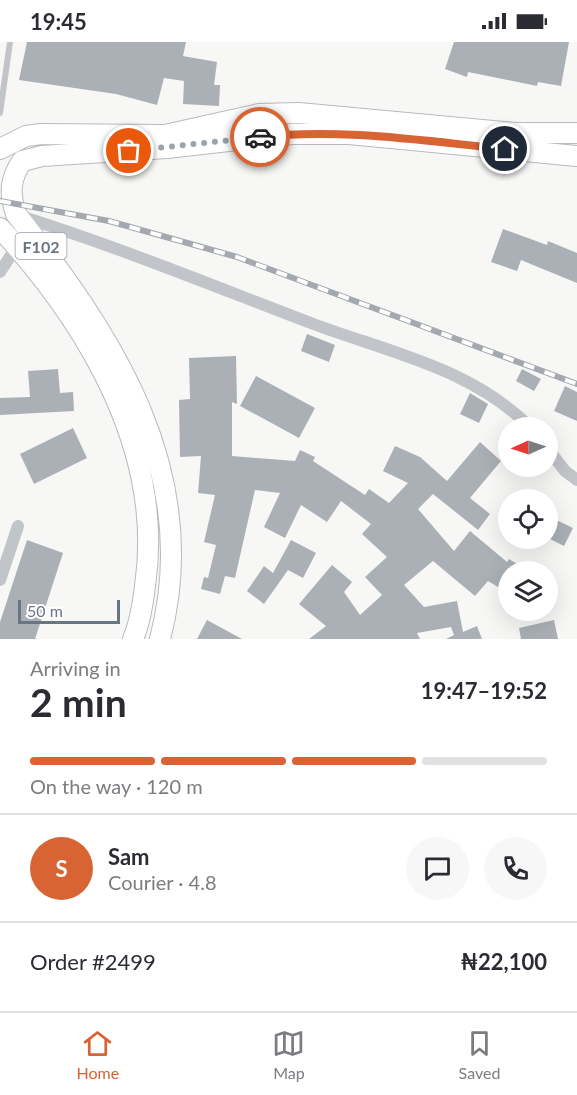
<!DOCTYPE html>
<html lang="en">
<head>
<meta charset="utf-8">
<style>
  body { margin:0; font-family:Lato,sans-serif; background:#f7f7f7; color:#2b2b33; height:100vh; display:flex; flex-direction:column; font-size:22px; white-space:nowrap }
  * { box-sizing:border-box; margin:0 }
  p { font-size:20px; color:#7c7c81 }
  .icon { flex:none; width:33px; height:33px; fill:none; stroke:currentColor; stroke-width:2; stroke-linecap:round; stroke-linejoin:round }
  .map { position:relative; height:597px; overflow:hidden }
  .details { display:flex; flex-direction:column; background:#fff; flex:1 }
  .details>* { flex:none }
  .needle { width:39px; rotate:267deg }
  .tools { position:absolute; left:498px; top:375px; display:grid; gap:12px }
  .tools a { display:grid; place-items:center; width:60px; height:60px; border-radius:50%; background:#fff; box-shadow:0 6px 24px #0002; font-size:30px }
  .scale { position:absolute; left:18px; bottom:15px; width:102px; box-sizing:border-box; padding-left:6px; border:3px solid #687684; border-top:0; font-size:16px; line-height:21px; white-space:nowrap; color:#687684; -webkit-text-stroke:4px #fff; paint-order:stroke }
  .pin { position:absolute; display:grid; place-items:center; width:51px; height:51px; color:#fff; margin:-26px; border:3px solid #fff; border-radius:50%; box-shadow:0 2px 6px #0007 }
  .courier { position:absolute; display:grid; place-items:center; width:60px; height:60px; margin:-30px; border:4px solid #d96433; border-radius:50%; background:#fff; color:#222; box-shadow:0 2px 8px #0007 }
  .summary em { font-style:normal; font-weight:700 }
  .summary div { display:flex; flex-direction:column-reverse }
  .summary { display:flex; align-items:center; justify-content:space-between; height:102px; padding:0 30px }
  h1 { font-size:39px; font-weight:700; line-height:45px }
  .bar { display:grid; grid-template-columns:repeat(4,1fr); gap:9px 6px; align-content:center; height:72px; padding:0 30px }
  .bar i { height:8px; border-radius:4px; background:#e1e1e2 }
  .bar .selected { background:#d96433 }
  .bar p { grid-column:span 4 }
  .line { display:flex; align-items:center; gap:15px; padding:0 30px; border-top:2px solid #e1e1e2 }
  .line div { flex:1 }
  .round { display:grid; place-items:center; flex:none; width:63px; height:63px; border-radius:32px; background:#f7f7f7 }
  .status { display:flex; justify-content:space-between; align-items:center; height:42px; padding:0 30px; background:#fff; direction:ltr }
  .status svg { height:16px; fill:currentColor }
  .tabs { display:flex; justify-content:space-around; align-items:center; height:84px; border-top:2px solid #e1e1e2; background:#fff; font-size:16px; color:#7c7c81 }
  .tabs a { display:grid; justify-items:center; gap:3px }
  .tabs .selected { color:#d96433 }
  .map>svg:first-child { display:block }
</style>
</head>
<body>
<div class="status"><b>19:45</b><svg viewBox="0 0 49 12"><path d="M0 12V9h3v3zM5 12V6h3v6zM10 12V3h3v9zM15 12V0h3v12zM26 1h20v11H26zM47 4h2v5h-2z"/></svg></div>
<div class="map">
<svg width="577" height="597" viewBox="0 0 577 597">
  <rect width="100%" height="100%" fill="#f7f8f5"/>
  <!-- building -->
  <path fill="#aab0b6" d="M 27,0 L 186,0 L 183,14 L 217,20 L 214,43 L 220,43 L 219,64 L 183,62 L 184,39 L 164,36 L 157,63 L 116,52 L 19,38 Z
    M 454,0 L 569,0 L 561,44 L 538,40 L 537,44 L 468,30 L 467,35 L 445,27 Z
    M 503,187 L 547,203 L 548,199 L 577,211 L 577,241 L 521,218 L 517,229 L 491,220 Z
    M 307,292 L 335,303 L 329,320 L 301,309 Z
    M 236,314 L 237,362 L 232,360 L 232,414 L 295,419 L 300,408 L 315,415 L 313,419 L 365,453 L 369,447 L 389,461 L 408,441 L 383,429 L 395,404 L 420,415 L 447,439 L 480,400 L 501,419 L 470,456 L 490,472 L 478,488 L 433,452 L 418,467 L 454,509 L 470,489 L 507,520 L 509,517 L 530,530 L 508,530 L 508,551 L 488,539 L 475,554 L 433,519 L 404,543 L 424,565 L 457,559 L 463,590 L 477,584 L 482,597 L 446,597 L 454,593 L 451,585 L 417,591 L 420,597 L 309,597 L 326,584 L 299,562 L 332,523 L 352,540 L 344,550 L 360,573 L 382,553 L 365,535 L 387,515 L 362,492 L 371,482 L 341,459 L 327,480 L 301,463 L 285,496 L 264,485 L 280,451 L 255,448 L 235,536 L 225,534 L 220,552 L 201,547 L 204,535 L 208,536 L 216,503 L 204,500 L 215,453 L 198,451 L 201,414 L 180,415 L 179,358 L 190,357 L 189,316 Z
    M 58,327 L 60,351 L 73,350 L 74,369 L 0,373 L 0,356 L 30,355 L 28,329 Z
    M 522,327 L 541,337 L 534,349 L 516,339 Z
    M 256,334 L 315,366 L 299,396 L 240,364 Z
    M 565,344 L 577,350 L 577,379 L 554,369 Z
    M 470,351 L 488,362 L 479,381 L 460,372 Z
    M 73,386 L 87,416 L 34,442 L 20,412 Z
    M 548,474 L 573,486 L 564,504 L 548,496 Z
    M 27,498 L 63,511 L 35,597 L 0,597 L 0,580 Z
    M 291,498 L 316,511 L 303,536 L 288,528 L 264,562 L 247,549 L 264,524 L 273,531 Z
    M 207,578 L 242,597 L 197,597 Z
    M 554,578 L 558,597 L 521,597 L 519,586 Z"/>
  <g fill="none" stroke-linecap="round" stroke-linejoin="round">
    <!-- primary casing -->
    <g stroke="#b6babe" stroke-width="22">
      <path id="primary" d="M 0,107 L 26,94 L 41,92 L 165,93 L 259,72 L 299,71 L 516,91 L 577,91
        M 0,186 C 88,282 165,409 145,544 C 143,561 140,581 133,597
        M 160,597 C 203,433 115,296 16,172 C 9,151 10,137 22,119 L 42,114 L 167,106 L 292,92 L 349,92 L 577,114"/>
    </g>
    <!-- lane -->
    <path stroke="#c1c4c8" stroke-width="6" d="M 0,71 L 10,0"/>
    <!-- street -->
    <path stroke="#c1c4c8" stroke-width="12" d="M 17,173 C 119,205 216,245 316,283 C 392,311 473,327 531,386
      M 0,230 L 17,204
      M 548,407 L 565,429 L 577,438
      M 0,538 L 18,484"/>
    <!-- primary -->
    <use href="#primary" stroke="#fff" stroke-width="20"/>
    <!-- rail casing -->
    <g stroke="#a4a9af" stroke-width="6">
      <path id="rail" d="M 0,159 L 109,179 L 237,215 L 577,342"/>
    </g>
    <!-- rail -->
    <use href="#rail" stroke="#fff" stroke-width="4" stroke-dasharray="11" stroke-linecap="butt"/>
  </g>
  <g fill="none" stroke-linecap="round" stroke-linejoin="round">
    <!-- done -->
    <path stroke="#9aa4ac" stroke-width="6" stroke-dasharray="0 10.8" d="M 129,109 L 260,95"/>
    <!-- route -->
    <path stroke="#d96433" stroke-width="8" d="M 260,95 C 342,86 423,99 505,107"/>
  </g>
  <g text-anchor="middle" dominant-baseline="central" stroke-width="6" stroke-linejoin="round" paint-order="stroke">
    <!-- shield labels -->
    <rect fill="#fff" stroke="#959fa9" stroke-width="1.5" x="15.5" y="191" width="51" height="26" rx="4.5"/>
    <g font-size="16" font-weight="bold" fill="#687684">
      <text x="41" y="204">F102</text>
    </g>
  </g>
</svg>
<div class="tools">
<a><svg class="needle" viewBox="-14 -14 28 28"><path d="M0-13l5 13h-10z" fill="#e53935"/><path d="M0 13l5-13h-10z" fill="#7c7c81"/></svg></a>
<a><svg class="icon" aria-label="locate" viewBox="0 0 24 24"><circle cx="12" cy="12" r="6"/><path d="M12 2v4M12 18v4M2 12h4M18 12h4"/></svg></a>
<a><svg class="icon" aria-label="layers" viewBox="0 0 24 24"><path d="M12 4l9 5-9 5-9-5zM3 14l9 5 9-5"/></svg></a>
</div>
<div class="scale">50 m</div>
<div class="pin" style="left:129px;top:109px;background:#ea580c"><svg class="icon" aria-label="bag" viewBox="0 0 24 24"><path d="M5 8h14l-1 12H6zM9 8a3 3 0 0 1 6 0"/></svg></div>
<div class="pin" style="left:505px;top:107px;background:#1f2937"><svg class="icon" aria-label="home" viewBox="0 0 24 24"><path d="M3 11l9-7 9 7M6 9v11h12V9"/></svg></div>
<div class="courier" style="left:260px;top:95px"><svg class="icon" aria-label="car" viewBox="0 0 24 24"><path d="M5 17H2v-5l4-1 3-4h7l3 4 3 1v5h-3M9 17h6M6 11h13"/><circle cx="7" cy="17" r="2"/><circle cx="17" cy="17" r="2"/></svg></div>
</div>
<section class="details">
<div class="summary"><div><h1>2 min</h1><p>Arriving in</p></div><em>19:47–19:52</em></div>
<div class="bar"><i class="selected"></i><i class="selected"></i><i class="selected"></i><i></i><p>On the way · 120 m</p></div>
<div class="line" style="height:108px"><b class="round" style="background:#d96433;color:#fff">S</b><div><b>Sam</b><p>Courier · 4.8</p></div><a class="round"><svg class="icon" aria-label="chat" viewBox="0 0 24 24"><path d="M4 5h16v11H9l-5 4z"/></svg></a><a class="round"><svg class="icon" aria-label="phone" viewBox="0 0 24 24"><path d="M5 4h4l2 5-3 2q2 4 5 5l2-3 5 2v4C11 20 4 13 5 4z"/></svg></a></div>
<div class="line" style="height:78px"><div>Order #2499</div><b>₦22,100</b></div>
</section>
<nav class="tabs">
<a class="selected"><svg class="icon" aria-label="home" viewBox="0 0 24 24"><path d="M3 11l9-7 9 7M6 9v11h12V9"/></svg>Home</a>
<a><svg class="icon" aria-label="map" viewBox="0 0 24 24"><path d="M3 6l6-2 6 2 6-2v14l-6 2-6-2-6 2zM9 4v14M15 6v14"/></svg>Map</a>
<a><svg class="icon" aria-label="saved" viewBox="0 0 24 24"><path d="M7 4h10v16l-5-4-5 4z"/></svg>Saved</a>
</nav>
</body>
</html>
